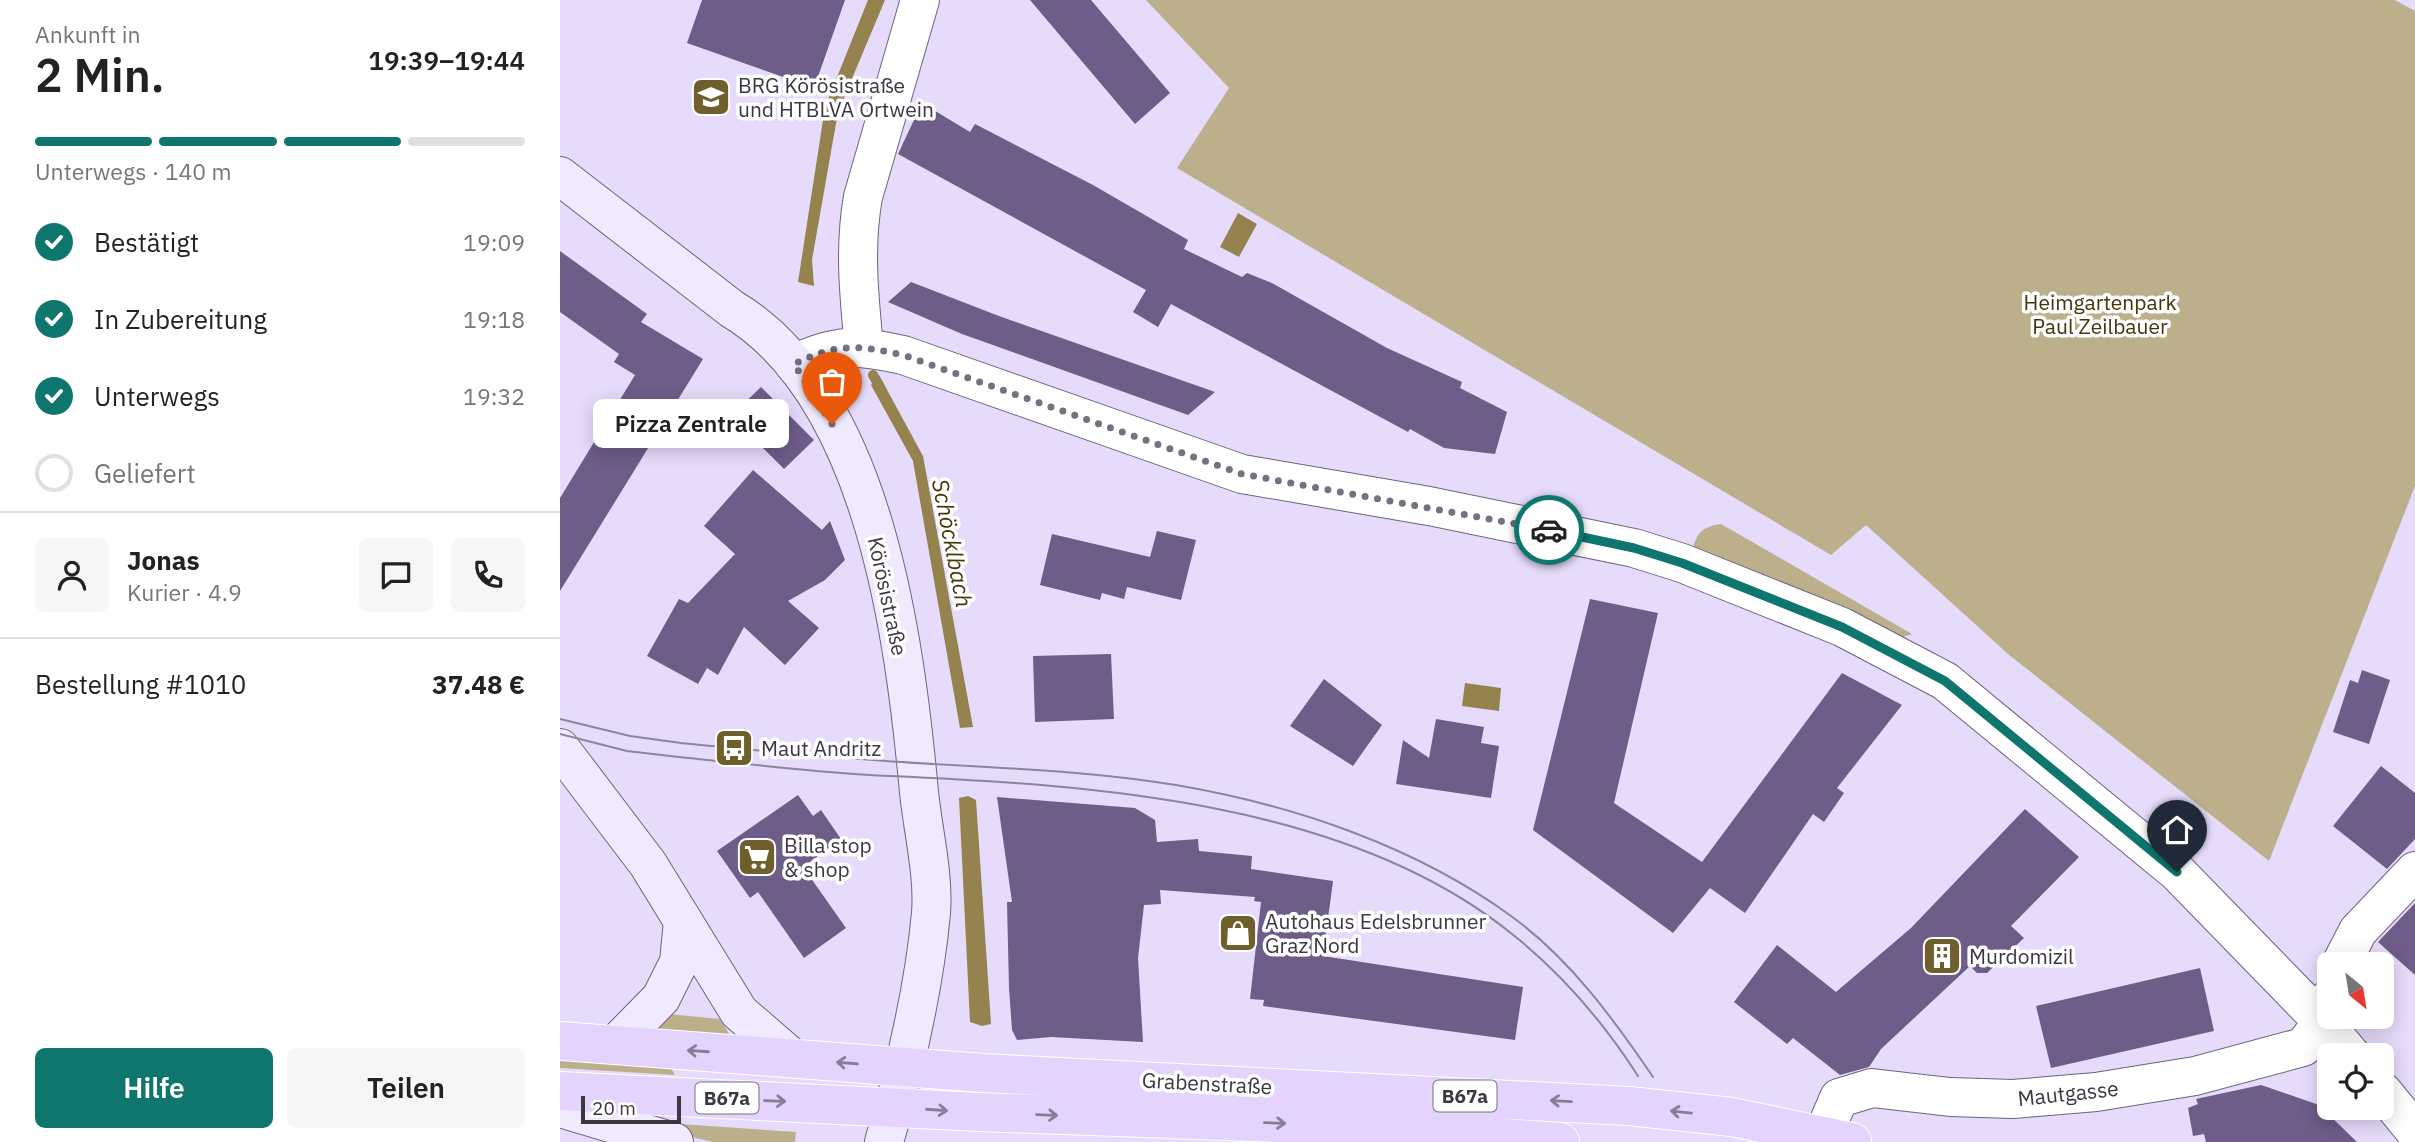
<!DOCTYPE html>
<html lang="de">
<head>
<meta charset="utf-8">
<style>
  body { margin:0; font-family:"IBM Plex Sans",sans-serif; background:#f6f6f6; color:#222; height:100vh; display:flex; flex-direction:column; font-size:26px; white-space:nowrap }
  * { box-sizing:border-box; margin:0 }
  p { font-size:23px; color:#767676 }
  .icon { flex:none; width:38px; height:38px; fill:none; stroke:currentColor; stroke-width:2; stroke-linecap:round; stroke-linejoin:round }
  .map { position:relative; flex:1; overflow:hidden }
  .panel { display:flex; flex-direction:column; background:#fff; width:560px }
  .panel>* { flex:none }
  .needle { width:46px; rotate:150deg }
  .controls { position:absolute; left:1757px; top:952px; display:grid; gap:14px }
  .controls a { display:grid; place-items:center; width:77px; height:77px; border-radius:10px; background:#fff; box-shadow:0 4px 18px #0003; font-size:35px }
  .scale { position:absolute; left:21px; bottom:18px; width:100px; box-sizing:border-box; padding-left:7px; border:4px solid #3a3642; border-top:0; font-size:19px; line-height:24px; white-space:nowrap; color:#3a3642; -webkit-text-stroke:5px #fff; paint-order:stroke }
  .pin { position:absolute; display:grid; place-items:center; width:60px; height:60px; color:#fff; margin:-72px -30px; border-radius:50% 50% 50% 0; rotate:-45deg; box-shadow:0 0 7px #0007 }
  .pin .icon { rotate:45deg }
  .courier { position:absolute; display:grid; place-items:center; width:70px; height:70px; margin:-35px; border:5px solid #0f766e; border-radius:50%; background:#fff; color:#222; box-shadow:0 2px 9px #0007 }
  .bubble { position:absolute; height:49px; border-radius:10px; background:#fff; box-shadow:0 4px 18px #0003; font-size:23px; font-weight:600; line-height:49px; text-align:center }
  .summary em { font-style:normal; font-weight:600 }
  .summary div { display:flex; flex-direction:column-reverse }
  .summary { display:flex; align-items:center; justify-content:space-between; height:119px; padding:0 35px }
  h1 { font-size:46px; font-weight:600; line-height:52px }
  .bar { display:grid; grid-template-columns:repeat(4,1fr); gap:10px 7px; align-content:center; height:84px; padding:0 35px }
  .bar i { height:9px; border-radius:5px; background:#e0e0e0 }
  .bar .active { background:#0f766e }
  .bar p { grid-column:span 4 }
  .line { display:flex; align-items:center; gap:18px; padding:0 35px; border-top:2px solid #e0e0e0 }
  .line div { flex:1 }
  .round { display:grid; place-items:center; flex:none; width:74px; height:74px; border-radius:10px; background:#f6f6f6 }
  ol { padding:0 35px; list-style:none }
  li { display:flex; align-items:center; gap:21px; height:77px }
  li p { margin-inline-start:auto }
  li .icon { padding:7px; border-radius:50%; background:#0f766e; color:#fff; stroke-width:4 }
  li:last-child { color:#767676 }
  li i { width:38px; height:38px; border:4px solid #e0e0e0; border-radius:50% }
  .button { display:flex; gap:14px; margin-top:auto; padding:14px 35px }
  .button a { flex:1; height:80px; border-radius:10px; background:#0f766e; color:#fff; font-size:28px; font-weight:600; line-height:80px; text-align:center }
  .button a+a { background:#f6f6f6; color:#222 }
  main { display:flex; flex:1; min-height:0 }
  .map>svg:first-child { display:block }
</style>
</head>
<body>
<main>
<section class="panel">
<div class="summary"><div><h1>2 Min.</h1><p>Ankunft in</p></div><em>19:39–19:44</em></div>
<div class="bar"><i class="active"></i><i class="active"></i><i class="active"></i><i></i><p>Unterwegs · 140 m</p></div>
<ol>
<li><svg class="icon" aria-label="check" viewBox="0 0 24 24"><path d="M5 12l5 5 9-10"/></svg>Bestätigt<p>19:09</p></li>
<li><svg class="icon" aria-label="check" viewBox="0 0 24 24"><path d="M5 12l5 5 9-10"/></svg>In Zubereitung<p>19:18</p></li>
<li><svg class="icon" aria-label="check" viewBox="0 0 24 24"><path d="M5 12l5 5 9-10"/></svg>Unterwegs<p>19:32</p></li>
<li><i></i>Geliefert</li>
</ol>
<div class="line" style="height:126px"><a class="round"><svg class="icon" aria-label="person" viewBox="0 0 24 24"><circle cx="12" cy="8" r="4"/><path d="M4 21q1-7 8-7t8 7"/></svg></a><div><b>Jonas</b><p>Kurier · 4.9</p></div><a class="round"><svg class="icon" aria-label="chat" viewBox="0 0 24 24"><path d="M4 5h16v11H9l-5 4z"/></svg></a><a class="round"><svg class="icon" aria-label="phone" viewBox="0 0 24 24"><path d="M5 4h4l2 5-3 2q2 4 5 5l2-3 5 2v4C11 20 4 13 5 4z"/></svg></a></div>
<div class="line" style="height:91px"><div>Bestellung #1010</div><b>37.48 €</b></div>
<div class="button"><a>Hilfe</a><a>Teilen</a></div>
</section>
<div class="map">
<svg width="1855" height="1142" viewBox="0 0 1855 1142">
  <rect width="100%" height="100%" fill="#e7dbfb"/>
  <!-- green -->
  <path fill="#bcb08c" d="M 586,0 L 1835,0 L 1855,11 L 1855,486 L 1709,861 L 1448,654 L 1306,525 L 1271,555 L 617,168 L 669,88 Z
    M 1161,524 L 1352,634 L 1334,640 L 1133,548 C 1138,531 1143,527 1161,524 Z
    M 108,1014 L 160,1019 L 171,1037 L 95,1030 Z
    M 0,1060 L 111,1068 L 115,1075 L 0,1068 Z
    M 105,1123 L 236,1132 L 235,1142 L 153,1142 L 102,1130 Z"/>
  <!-- water -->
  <path fill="#94834f" d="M 308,0 L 325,0 L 278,112 L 252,260 L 254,286 L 238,282 L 265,107 Z
    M 678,213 L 697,224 L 679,257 L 660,247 Z
    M 319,375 L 363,456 L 413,727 L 400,728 L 353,461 L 311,385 Z
    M 905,683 L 941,688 L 939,711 L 902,706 Z
    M 408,796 L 416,800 L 431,1024 L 422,1026 L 410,1022 L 399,798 Z"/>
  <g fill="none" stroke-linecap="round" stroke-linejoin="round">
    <!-- stream -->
    <path stroke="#94834f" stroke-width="10" d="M 313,375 L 322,391"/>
  </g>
  <!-- building -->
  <path fill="#6e5c89" d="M 142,0 L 285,0 L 254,88 L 127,43 Z
    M 470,0 L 531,0 L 610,93 L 575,124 Z
    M 362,103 L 410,132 L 415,124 L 533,185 L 628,240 L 624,249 L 682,277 L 687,273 L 712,283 L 827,348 L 902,382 L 900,388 L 947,412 L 935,454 L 884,448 L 850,429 L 848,432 L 611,304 L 598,327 L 573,312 L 586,290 L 338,154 Z
    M 0,251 L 87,314 L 81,322 L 143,359 L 0,591 L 0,498 L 75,375 L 54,362 L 59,354 L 0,312 Z
    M 351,282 L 439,316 L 655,392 L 628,415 L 402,334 L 328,302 Z
    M 201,387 L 254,440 L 224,469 L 171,416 Z
    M 193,470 L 262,530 L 270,521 L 285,560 L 265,580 L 228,601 L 259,628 L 225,665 L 184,627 L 158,675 L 147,668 L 138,684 L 87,656 L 119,599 L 128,603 L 175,554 L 144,526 Z
    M 597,531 L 636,540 L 621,600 L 567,587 L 564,599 L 542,593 L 540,600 L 480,585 L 492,534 L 590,557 Z
    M 1030,599 L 1098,613 L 1054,803 L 1142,862 L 1282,673 L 1342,705 L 1277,788 L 1284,793 L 1264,822 L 1253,814 L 1185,913 L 1150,888 L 1113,933 L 973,830 Z
    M 551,654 L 554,719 L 475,722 L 473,656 Z
    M 1802,670 L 1830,680 L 1809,744 L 1773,732 L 1790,680 L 1798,683 Z
    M 764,679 L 822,725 L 793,766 L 730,726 Z
    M 876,719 L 924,727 L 921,743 L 939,746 L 931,798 L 836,784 L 843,740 L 869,758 Z
    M 1821,766 L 1855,793 L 1855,839 L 1827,869 L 1773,826 Z
    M 238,795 L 253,816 L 261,810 L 281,839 L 243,867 L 286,928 L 244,958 L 198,892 L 190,898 L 157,851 Z
    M 437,797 L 575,808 L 595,820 L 597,842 L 638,839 L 639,851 L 692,856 L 691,869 L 773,881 L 763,956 L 963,987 L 955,1040 L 703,1006 L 704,1000 L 690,999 L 701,902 L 694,901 L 695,897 L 600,890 L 601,904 L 584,905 L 578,958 L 583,1042 L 491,1037 L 457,1040 L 452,1030 L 449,988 L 447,902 L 452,902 Z
    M 1465,809 L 1519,857 L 1451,926 L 1464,938 L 1427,973 L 1417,973 L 1410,966 L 1321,1049 L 1309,1067 L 1280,1075 L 1233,1038 L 1227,1044 L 1174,1002 L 1217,945 L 1276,992 L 1351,928 Z
    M 1855,903 L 1855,975 L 1818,942 Z
    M 1640,968 L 1654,1031 L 1491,1068 L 1476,1006 Z
    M 1701,1085 L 1759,1105 L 1797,1142 L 1646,1142 L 1644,1134 L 1633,1136 L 1628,1108 L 1638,1104 L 1636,1099 Z"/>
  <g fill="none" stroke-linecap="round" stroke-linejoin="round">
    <!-- street casing -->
    <g stroke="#6d637e" stroke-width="40">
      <path id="street" d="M 304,347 C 299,296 294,247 303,197 L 360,0
        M 234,364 C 277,343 297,345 343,355 L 682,474 L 869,506 L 1074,548 L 1122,563 L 1282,627 L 1385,681 L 1617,872 L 1763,1022 L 1791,1055
        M 1781,964 L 1798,931 L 1855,871
        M 1822,1091 L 1855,1131
        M 1263,1135 L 1279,1098 L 1312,1088 L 1390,1097 L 1453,1099 L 1536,1092 L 1635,1076 L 1743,1047 L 1763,1022 L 1769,999"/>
    </g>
    <!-- secondary casing -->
    <g stroke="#6d637e" stroke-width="40">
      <path id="secondary" d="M 0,176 L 172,309 C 315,395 345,641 359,792 C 363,832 374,874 371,913 C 364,990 345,1069 324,1142
        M 0,748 L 88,864 L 179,1012 L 231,1057
        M 56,1044 L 101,998 L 119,962 L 123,921
        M 0,1108 L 114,1142"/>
    </g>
    <!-- primary casing -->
    <g stroke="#fff" stroke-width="40">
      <path id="primary" d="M 0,1041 L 423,1073 L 1069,1106
        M 0,1091 L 419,1112 L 772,1125 L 1000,1142
        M 1172,1117 L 1292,1142"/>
    </g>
    <!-- street -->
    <use href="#street" stroke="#fff" stroke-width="38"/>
    <!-- secondary -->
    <use href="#secondary" stroke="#f1e9fe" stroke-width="38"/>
    <!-- primary -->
    <use href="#primary" stroke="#e3d3fd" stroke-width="38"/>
    <!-- tram -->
    <path stroke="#8d859a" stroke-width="2" d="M 0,719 L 70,736 L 121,743 C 189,750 258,756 326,761 C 422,768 520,769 616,785 C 733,805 855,846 951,916 C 1009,958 1053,1018 1093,1077
      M 0,734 L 67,751 L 119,757 C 189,764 260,773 330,776 C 532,785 788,801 952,934 C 1001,973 1044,1023 1078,1076"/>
    <!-- primary-bridge casing -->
    <g stroke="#fff" stroke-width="40" stroke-linecap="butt">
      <path id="primary-bridge" d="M 1069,1106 L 1172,1117"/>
    </g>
    <!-- primary-bridge -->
    <use href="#primary-bridge" stroke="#e3d3fd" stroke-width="38"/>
  </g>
  <!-- one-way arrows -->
  <defs><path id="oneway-shaft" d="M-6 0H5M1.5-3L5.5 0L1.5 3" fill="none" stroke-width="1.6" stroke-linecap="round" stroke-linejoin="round" transform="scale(1.75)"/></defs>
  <g stroke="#867d96">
    <use href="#oneway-shaft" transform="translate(138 1051) rotate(-176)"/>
    <use href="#oneway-shaft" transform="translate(287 1063) rotate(-175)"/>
    <use href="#oneway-shaft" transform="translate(215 1101) rotate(2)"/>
    <use href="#oneway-shaft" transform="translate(1001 1101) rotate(-177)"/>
    <use href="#oneway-shaft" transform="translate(377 1110) rotate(4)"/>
    <use href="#oneway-shaft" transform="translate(1121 1112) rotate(-174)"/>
    <use href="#oneway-shaft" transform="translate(487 1115) rotate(2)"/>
    <use href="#oneway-shaft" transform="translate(715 1123) rotate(2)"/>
  </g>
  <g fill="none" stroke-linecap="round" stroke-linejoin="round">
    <!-- done -->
    <path stroke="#777083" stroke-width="7" stroke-dasharray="0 12.6" d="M 272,424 L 234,364 C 277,343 297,345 343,355 L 682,474 L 989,530"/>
    <!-- route -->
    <path stroke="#0f766e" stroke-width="9" d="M 989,530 L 1074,548 L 1122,563 L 1282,627 L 1385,681 L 1617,872"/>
  </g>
  <!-- icons -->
  <defs>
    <g id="school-square" transform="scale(2.0125)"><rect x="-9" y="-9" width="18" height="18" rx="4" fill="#6f5f2d" stroke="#fff"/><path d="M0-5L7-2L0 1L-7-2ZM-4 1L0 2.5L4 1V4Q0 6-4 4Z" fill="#fff"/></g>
    <g id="bus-square" transform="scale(2.0125)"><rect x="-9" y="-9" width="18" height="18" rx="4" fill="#6f5f2d" stroke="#fff"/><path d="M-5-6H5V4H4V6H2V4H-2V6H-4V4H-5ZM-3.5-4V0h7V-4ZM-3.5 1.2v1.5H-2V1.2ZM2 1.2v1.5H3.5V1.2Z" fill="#fff"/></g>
    <g id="supermarket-square" transform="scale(2.0125)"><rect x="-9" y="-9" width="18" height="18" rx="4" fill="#6f5f2d" stroke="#fff"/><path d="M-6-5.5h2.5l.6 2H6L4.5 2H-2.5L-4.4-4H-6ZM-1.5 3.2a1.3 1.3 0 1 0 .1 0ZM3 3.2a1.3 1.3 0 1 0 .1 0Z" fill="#fff"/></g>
    <g id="shop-square" transform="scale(2.0125)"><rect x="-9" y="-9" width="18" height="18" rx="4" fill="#6f5f2d" stroke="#fff"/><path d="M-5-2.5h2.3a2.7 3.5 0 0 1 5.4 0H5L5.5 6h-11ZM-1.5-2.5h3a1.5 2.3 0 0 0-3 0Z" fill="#fff"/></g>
    <g id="building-square" transform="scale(2.0125)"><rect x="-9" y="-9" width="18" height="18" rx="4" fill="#6f5f2d" stroke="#fff"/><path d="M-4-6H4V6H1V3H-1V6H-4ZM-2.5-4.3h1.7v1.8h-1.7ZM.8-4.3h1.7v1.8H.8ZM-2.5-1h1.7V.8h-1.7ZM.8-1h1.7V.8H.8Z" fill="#fff"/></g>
  </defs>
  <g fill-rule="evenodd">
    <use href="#school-square" x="151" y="97"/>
    <use href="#bus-square" x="174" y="748"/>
    <use href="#supermarket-square" x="197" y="857"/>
    <use href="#shop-square" x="678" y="933"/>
    <use href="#building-square" x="1382" y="956"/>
  </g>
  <g text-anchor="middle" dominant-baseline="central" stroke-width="7" stroke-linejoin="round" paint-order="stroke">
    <!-- shield labels -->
    <g fill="#fff" stroke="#75727b" stroke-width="2">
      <rect x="873.5" y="1080.5" width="63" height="31" rx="5"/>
      <rect x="135.5" y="1082.5" width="63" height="31" rx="5"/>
    </g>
    <g font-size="19" font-weight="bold" fill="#3a3642">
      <text x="905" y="1096">B67a</text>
      <text x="167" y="1098">B67a</text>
    </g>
    <!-- poi labels -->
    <g font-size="21" fill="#3a3642" stroke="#fff" text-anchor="start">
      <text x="178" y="85">BRG Körösistraße<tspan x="178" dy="24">und HTBLVA Ortwein</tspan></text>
      <text x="201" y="748">Maut Andritz</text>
      <text x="224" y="845">Billa stop<tspan x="224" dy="24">&amp; shop</tspan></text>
      <text x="705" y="921">Autohaus Edelsbrunner<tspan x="705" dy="24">Graz Nord</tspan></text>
      <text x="1409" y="956">Murdomizil</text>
    </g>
    <!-- park labels -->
    <g font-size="21" fill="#423509" stroke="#fff">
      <text x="1540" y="302">Heimgartenpark<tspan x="1540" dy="24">Paul Zeilbauer</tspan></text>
    </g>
    <!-- street labels -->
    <g font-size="21" fill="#3a3642" stroke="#fff">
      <text transform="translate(328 596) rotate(78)">Körösistraße</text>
      <text transform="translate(647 1083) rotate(3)">Grabenstraße</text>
      <text transform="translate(1508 1093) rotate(-6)">Mautgasse</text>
    </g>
    <!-- water labels -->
    <g font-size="23" font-style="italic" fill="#44370a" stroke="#fff">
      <text transform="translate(393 543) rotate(79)">Schöcklbach</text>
    </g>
  </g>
</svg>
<div class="controls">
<a><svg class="needle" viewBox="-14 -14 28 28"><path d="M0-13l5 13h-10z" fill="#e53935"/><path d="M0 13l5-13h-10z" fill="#767676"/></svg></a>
<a><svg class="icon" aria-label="locate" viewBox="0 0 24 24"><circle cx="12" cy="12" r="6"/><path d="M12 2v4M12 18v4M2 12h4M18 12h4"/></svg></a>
</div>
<div class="scale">20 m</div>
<div class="pin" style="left:272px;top:424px;background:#ea580c"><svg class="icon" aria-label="bag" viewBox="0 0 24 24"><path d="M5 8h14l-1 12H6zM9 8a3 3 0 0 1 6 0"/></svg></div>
<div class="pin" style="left:1617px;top:872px;background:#1f2937"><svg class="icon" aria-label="home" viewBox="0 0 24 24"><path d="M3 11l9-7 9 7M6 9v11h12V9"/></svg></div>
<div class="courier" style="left:989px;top:530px"><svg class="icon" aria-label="car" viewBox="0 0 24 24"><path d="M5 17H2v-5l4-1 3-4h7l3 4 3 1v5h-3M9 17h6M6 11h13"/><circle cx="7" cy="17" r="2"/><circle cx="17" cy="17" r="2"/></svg></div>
<div class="bubble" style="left:33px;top:399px;width:196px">Pizza Zentrale</div>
</div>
</main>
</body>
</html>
